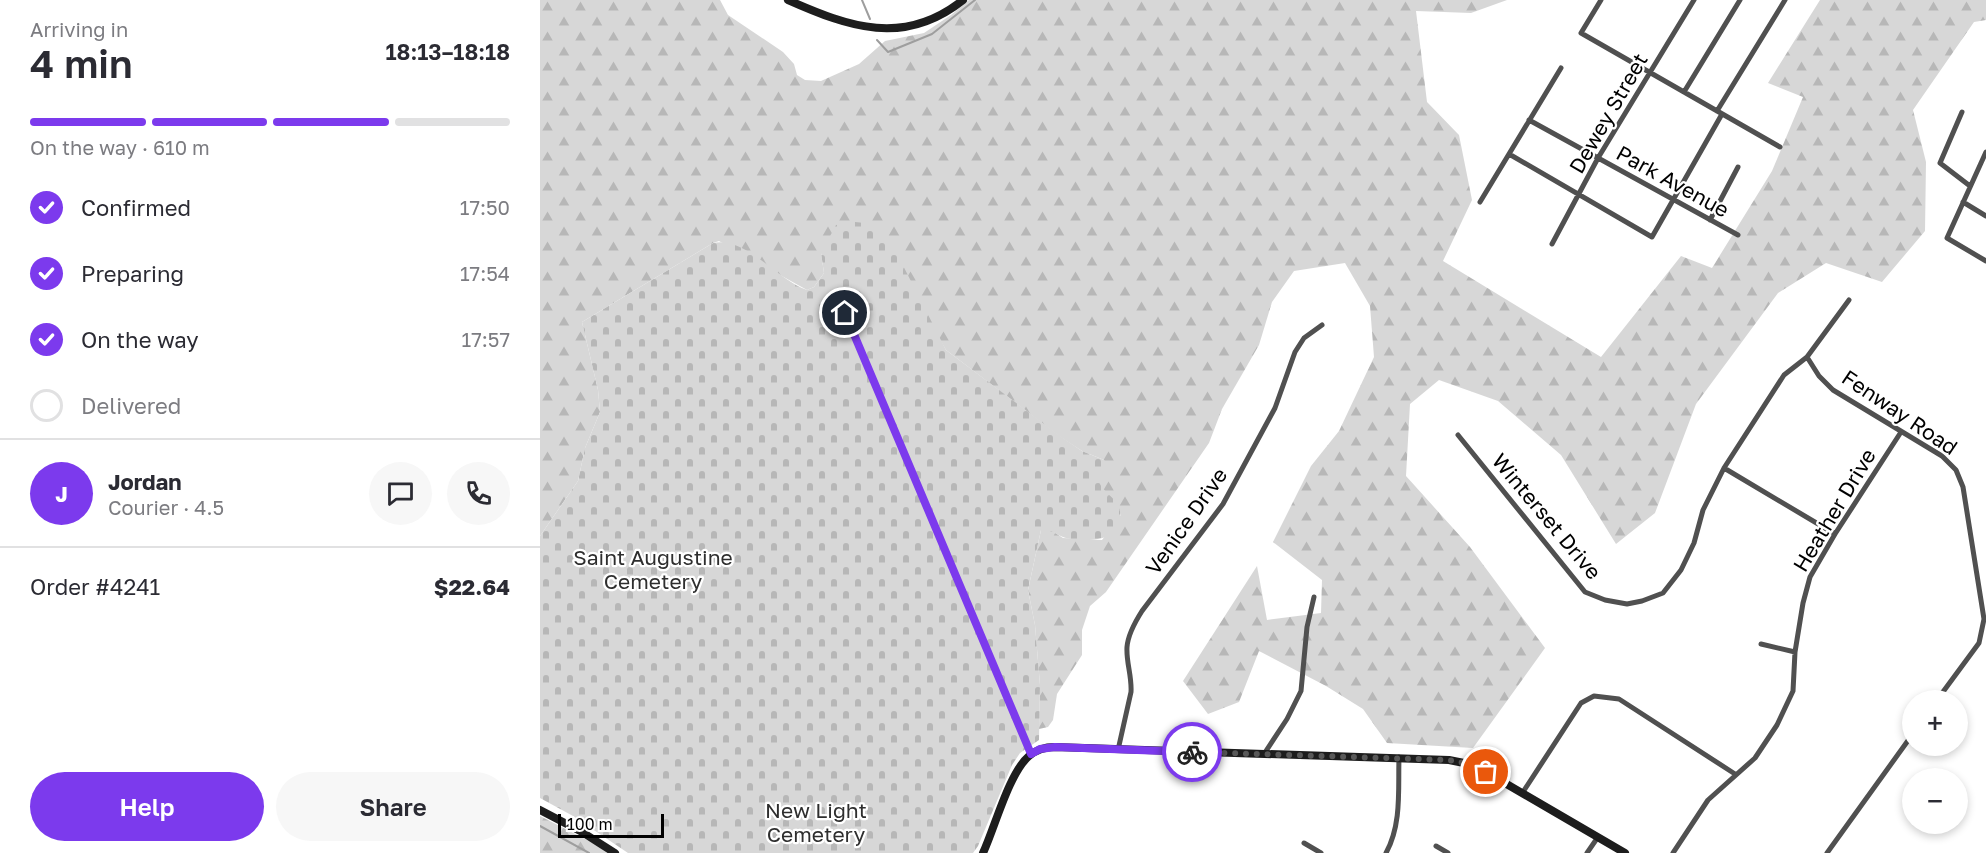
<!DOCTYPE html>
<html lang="en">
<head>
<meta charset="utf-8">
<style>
  body { margin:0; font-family:"Golos Text",sans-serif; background:#f7f7f7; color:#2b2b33; height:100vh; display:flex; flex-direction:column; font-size:22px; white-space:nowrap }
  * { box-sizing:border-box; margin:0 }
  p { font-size:20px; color:#7c7c81 }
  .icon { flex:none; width:33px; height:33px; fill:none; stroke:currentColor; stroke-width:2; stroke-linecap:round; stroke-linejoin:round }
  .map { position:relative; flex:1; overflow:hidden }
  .side { display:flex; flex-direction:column; background:#fff; width:540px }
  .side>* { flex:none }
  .tools { position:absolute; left:1362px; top:690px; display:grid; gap:12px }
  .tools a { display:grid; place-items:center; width:66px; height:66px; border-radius:50%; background:#fff; box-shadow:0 3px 9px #0003; font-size:30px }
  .scale { position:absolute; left:18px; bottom:15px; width:106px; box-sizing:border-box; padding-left:6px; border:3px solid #000; border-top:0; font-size:16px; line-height:21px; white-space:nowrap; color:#000; -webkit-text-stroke:4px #fff; paint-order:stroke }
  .pin { position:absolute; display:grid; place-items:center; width:51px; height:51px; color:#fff; margin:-26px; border:3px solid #fff; border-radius:50%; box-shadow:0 2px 6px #0007 }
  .courier { position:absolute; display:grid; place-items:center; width:60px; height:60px; margin:-30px; border:4px solid #7c3aed; border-radius:50%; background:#fff; color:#222; box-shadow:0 2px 8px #0007 }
  .summary em { font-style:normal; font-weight:600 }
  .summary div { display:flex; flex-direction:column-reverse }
  .summary { display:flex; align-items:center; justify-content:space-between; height:102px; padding:0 30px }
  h1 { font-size:39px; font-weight:600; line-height:45px }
  .bar { display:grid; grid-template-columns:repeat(4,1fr); gap:9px 6px; align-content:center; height:72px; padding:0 30px }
  .bar i { height:8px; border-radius:4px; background:#e1e1e2 }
  .bar .current { background:#7c3aed }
  .bar p { grid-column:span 4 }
  .line { display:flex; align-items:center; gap:15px; padding:0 30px; border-top:2px solid #e1e1e2 }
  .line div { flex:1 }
  .round { display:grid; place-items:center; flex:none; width:63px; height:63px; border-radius:32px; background:#f7f7f7 }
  ol { padding:0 30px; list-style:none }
  li { display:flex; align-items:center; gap:18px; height:66px }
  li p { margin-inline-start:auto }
  li .icon { padding:6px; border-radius:50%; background:#7c3aed; color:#fff; stroke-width:4 }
  li:last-child { color:#7c7c81 }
  li i { width:33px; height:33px; border:3px solid #e1e1e2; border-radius:50% }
  .button { display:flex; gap:12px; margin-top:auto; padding:12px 30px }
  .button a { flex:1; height:69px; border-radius:36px; background:#7c3aed; color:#fff; font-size:24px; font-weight:600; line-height:69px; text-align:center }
  .button a+a { background:#f7f7f7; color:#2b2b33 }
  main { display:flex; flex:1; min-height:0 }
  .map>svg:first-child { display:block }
</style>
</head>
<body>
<main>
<section class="side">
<div class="summary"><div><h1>4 min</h1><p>Arriving in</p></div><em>18:13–18:18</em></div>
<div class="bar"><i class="current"></i><i class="current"></i><i class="current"></i><i></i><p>On the way · 610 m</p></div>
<ol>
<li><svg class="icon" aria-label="check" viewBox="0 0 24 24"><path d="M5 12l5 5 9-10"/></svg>Confirmed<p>17:50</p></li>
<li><svg class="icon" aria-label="check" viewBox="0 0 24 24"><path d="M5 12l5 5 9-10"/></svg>Preparing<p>17:54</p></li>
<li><svg class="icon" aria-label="check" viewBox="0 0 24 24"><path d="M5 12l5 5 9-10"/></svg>On the way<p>17:57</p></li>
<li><i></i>Delivered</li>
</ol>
<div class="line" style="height:108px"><b class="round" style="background:#7c3aed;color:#fff">J</b><div><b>Jordan</b><p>Courier · 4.5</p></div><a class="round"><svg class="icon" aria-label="chat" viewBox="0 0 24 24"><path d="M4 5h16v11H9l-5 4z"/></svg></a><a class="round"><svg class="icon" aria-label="phone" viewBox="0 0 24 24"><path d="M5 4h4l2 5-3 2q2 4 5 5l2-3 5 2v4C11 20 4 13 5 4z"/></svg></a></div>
<div class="line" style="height:78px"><div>Order #4241</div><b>$22.64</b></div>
<div class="button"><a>Help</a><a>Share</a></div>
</section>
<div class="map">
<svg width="1446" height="853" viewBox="0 0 1446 853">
  <defs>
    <pattern id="forest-firs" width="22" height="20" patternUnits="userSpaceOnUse" patternTransform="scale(1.5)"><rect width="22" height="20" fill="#d7d7d7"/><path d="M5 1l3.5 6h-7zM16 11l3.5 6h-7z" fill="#b7b7b7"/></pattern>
    <pattern id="cemetery-stones" width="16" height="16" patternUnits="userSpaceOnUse" patternTransform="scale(1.5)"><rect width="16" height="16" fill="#d7d7d7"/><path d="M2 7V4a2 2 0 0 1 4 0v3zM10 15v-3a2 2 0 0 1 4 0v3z" fill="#b7b7b7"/></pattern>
  </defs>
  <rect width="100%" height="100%" fill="#fff"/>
  <!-- forest -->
  <path fill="url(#forest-firs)" d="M 0,0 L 180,0 L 188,15 L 243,52 L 254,64 L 257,75 L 265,80 L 281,81 L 319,64 L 345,41 L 384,33 L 411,15 L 429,0 L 967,0 L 931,13 L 876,11 L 887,102 L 919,135 L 932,200 L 903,261 L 1061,357 L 1141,256 L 1172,268 L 1232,171 L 1263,97 L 1228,83 L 1280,0 L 1446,0 L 1446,20 L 1434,22 L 1373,110 L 1386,162 L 1385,231 L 1342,282 L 1286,263 L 1238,293 L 1156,404 L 1115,513 L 1076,544 L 1021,455 L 958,401 L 899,380 L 870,404 L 866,476 L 930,547 L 1005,648 L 933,748 L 847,743 L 823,709 L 786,686 L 719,651 L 699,702 L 668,714 L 643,681 L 717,566 L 727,620 L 781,613 L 782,580 L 733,542 L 771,466 L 799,431 L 834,357 L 830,306 L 805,263 L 754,271 L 732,302 L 719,345 L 682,409 L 669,443 L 566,592 L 550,606 L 542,630 L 542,655 L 517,694 L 513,720 L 508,727 L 499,729 L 500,685 L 495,625 L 488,590 L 501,530 L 511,530 L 523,538 L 562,540 L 581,515 C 577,500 561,492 559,484 C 558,478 563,467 564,460 L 542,451 L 519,436 L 406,350 L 399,338 L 281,253 L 284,273 L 274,287 L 267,290 L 179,241 L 173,243 L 42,322 L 58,390 L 60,412 L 45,448 L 38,481 L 0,536 Z
    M 0,816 L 55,844 L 67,853 L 0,853 Z"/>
  <!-- cemetery -->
  <path fill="url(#cemetery-stones)" d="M 315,222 C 329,222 341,232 351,242 L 406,350 L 520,436 L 542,451 L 564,460 L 568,464 L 559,482 C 563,492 575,497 579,508 C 582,517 581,522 576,530 C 568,542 536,542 523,537 C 513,533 513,530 501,530 L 488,590 L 495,625 L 500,685 L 499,740 L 480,753 L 472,765 L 438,846 L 433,853 L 88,853 L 33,816 L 0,798 L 0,536 L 38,481 L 45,448 L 60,412 L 58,390 L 42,322 L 173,243 C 206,236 237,280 267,290 L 274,287 L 284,273 L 281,253 L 296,225 Z"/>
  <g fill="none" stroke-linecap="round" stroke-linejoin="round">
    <!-- stream -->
    <path stroke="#9e9e9e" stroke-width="2" d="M 322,0 L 330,19
      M 337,40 L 348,52 L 392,34 L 435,0
      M 0,826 L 49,853"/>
    <!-- street -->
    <path stroke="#505050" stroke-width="5" d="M 1061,0 L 1041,33 L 1240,147
      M 1144,92 L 1200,0
      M 1177,111 L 1245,0
      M 1422,112 L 1400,163 L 1430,186
      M 989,120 L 1198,235
      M 1446,152 L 1407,238 L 1446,261
      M 969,154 L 1112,237 L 1182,114
      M 940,202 L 1021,68
      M 1423,202 L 1446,216
      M 1170,220 L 1198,167
      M 1012,244 L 1058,158 L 1154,0
      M 305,313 L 491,754
      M 1267,357 L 1279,376 L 1293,390 L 1402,456 L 1416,470 L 1423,487 L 1444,619 L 1439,643 L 1397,700
      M 918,435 L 1045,592 L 1065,600 L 1087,604 L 1102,601 L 1123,593 L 1141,570 L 1154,543 L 1163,510 L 1184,468 L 1244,375 L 1267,357 L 1309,300
      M 1184,468 L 1295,534
      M 1221,644 L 1255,652
      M 578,750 L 591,692 C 592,676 586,662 587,647 C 588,634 595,622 602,611 L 683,504 L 735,408 L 755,352 L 764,338 L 782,325
      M 724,754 L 747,719 L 761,691 L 767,627 L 774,597
      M 983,792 L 1041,703 L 1054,696 L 1079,699 L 1195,774
      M 764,843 L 781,853
      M 896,846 L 908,853
      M 846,853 C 862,824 858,789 859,757
      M 1047,853 L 1058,837
      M 1133,853 L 1168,800 L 1215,758 L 1237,725 L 1253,691 L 1255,652 L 1263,603 L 1270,577 L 1295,534 L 1361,432
      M 1287,853 L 1372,735"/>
    <!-- secondary -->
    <path stroke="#1d1d1d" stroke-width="8" d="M 248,0 C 309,27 364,47 423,0
      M 0,810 L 42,832 L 75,853
      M 443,853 C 455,827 469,773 489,756 C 497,749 505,747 515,747 L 909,760 L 924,763 L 946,772 L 1085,853"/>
  </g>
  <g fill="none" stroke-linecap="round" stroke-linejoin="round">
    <!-- done -->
    <path stroke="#595959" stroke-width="6" stroke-dasharray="0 10.8" d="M 652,752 L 909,760 L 924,763 L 946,772"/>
    <!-- route -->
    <path stroke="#7c3aed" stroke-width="8" d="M 305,313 L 491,754 L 500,749 L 515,747 L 652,752"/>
  </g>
  <g text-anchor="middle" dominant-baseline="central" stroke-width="4.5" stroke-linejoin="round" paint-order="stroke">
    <!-- street labels -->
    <g font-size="21" fill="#000" stroke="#fff">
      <text transform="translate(1068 113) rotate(-60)">Dewey Street</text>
      <text transform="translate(1133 181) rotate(29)">Park Avenue</text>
      <text transform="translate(1360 412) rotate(34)">Fenway Road</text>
      <text transform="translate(1294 510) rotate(-59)">Heather Drive</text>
      <text transform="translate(1007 516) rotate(50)">Winterset Drive</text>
      <text transform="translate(646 521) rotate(-55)">Venice Drive</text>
    </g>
    <!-- park labels -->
    <g font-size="21" fill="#2e2e2e" stroke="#fff">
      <text x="113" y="557">Saint Augustine<tspan x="113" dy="24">Cemetery</tspan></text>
      <text x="276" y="810">New Light<tspan x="276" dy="24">Cemetery</tspan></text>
    </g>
  </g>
</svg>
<div class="tools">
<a>+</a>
<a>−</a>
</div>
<div class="scale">100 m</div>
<div class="pin" style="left:946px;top:772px;background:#ea580c"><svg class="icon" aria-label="bag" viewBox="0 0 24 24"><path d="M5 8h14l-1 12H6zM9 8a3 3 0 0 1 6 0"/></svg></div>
<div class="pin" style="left:305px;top:313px;background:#1f2937"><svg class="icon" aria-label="home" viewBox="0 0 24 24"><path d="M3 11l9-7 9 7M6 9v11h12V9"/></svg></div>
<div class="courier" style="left:652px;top:752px"><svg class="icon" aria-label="bike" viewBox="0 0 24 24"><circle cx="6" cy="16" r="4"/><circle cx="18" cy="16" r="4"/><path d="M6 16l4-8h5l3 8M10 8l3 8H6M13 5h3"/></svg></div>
</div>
</main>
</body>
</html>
